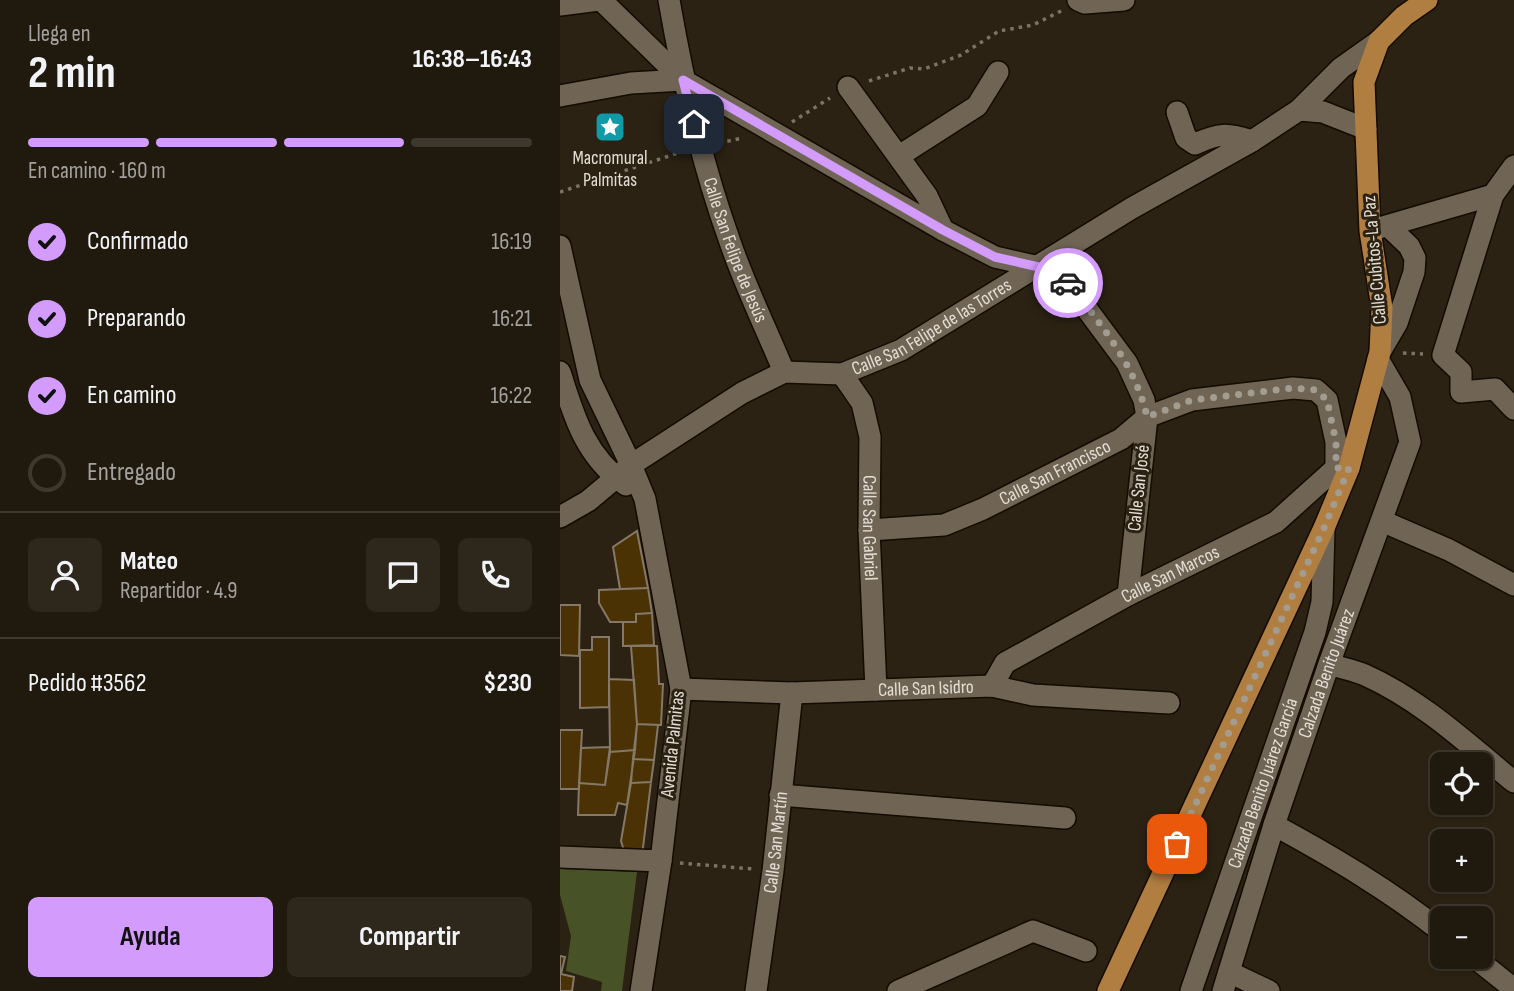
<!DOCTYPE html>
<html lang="es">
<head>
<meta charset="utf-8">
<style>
  body { margin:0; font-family:"Sofia Sans Condensed",sans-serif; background:#2d271c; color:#f1f3f6; height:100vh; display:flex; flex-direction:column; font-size:26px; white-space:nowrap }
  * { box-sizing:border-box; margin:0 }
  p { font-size:23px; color:#a2a19e }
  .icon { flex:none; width:38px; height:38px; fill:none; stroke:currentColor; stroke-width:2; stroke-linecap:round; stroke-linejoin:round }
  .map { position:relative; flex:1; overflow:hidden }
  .panel { display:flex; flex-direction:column; background:#201a0e; width:560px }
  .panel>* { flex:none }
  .controls { position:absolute; left:870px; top:752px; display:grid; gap:14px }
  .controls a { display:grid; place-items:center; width:63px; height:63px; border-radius:10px; background:#201a0e; box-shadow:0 2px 5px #0004,0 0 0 2px #3d382e; font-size:35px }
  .pin { position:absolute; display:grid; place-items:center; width:60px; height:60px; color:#fff; margin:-30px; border-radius:14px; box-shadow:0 4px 10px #0006 }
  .courier { position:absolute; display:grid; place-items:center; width:70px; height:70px; margin:-35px; border:5px solid #d39cfc; border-radius:50%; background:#fff; color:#222; box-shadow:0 2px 9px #0007 }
  .headline em { font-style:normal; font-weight:700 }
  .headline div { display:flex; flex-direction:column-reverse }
  .headline { display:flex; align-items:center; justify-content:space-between; height:119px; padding:0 28px }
  h1 { font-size:46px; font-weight:700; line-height:52px }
  .bar { display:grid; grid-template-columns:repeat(4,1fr); gap:10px 7px; align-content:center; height:84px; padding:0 28px }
  .bar i { height:9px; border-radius:5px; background:#3d382e }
  .bar .selected { background:#d39cfc }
  .bar p { grid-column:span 4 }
  .line { display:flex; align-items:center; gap:18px; padding:0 28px; border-top:2px solid #3d382e }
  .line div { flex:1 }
  .round { display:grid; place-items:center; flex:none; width:74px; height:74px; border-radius:10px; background:#2d271c }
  ol { padding:0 28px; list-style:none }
  li { display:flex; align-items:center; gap:21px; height:77px }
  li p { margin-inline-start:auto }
  li .icon { padding:7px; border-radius:50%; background:#d39cfc; color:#111; stroke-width:4 }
  li:last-child { color:#a2a19e }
  li i { width:38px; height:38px; border:4px solid #3d382e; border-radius:50% }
  .cta { display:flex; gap:14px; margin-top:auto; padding:14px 28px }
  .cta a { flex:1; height:80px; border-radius:10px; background:#d39cfc; color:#111; font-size:28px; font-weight:700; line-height:80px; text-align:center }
  .cta a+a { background:#2d271c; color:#f1f3f6 }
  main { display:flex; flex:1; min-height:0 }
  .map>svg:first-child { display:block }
</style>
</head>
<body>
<main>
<section class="panel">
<div class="headline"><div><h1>2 min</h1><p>Llega en</p></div><em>16:38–16:43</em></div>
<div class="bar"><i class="selected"></i><i class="selected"></i><i class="selected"></i><i></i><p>En camino · 160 m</p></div>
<ol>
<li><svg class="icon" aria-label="check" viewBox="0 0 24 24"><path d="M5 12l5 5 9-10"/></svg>Confirmado<p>16:19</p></li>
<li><svg class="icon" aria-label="check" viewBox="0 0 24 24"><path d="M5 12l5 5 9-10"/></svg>Preparando<p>16:21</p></li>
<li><svg class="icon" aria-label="check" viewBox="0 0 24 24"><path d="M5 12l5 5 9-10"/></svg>En camino<p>16:22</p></li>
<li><i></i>Entregado</li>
</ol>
<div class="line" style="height:126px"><a class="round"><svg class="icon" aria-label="person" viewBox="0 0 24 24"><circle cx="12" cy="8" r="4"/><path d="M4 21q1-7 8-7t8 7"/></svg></a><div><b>Mateo</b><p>Repartidor · 4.9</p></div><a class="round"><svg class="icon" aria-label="chat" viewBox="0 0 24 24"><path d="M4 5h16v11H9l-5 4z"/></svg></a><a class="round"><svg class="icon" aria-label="phone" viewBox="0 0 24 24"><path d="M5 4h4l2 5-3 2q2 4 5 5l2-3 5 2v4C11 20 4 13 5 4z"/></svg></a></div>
<div class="line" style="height:91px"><div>Pedido #3562</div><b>$230</b></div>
<div class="cta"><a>Ayuda</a><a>Compartir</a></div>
</section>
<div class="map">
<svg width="954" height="991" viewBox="0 0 954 991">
  <rect width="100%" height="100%" fill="#2b2213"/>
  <!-- forest -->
  <path fill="#475226" d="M 0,869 L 77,872 L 62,991 L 41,991 L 42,982 L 6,971 L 11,936 L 0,895 Z"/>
  <!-- building -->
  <path fill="#4b3204" stroke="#847968" stroke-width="2" d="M 77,531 L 88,588 L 60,589 L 53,547 Z
    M 88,588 L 92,613 L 76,614 L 76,622 L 50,622 L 39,603 L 39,590 Z
    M 0,605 L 20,605 L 19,656 L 0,655 Z
    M 92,613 L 94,645 L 63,646 L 63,622 L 76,622 L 76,614 Z
    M 32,637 L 49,637 L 49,707 L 20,708 L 20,650 L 32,650 Z
    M 71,646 L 97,646 L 99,684 L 103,684 L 101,725 L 77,724 Z
    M 49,679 L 74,680 L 77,724 L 75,750 L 50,752 Z
    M 77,724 L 98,725 L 94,760 L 73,759 Z
    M 0,730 L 22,730 L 19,789 L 0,789 Z
    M 50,747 L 45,785 L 19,783 L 21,748 Z
    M 75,750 L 67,805 L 58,803 L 55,815 L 18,815 L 19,783 L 45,785 L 50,752 Z
    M 73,759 L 94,760 L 91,782 L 71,783 Z
    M 91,782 L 82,856 L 65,854 L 61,841 L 71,783 Z
    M 0,956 L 5,957 L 1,974 L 14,977 L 12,991 L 0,991 Z"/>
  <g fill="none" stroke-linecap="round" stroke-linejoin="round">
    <!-- minor casing -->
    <g stroke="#140b01" stroke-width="24">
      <g id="minor">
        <path d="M 41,0 L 123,80 L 383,230 L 435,257 L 479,267 L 506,281 L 567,363 L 584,400 L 587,417 L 568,595"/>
        <path id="s1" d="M 109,0 C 123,81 141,161 169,239 C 184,284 206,328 224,372"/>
        <path d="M 518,0 L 525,3 L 564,0"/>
        <path d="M 0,5 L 39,0"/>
        <path d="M 288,87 L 367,196 L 383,230"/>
        <path d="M 0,96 L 71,83 L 123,80"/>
        <path d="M 739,110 L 763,112 L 806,129"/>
        <path d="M 617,112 L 626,138 L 635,144 C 659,133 667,133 692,141"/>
        <path d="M 339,156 L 417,106 L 438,72"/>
        <path d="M 954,166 L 933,195 L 883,355 L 901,372 L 901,392 L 935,389 L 954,409"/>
        <path d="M 819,228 L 933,195"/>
        <path d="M 0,246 L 30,380 L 71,465 L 85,499 L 121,689 L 101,861 L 81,991"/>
        <path d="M 820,352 L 837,323 L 854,272 L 855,258 L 849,246 L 828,226"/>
        <path d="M 0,372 C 14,417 25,456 66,485"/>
        <path id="s2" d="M 282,374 L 302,403 L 310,437 L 309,530 L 316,690"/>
        <path id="s3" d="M 0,517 L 28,501 L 71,465 L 182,393 L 224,372 L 282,374 L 341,350 L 572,208 L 692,141 L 739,110 L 781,68 L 819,41"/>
        <path d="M 822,521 L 889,550 L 954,585"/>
        <path id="s4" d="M 309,530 L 384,525 L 423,509 L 561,439 L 587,417 L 632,400 L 733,388 L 756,390 L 767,400 L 776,442 L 776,468"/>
        <path d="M 769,664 C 781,668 794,670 805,675 C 861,700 908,744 954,782"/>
        <path id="s5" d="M 432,686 L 445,663 L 568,595 L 716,522 L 776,468 L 789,468"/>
        <path id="s6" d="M 121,689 L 232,693 L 432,686 L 473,695 L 609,703"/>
        <path d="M 220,795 L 505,818"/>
        <path d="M 714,825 C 773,857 829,890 882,932"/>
        <path d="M 0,857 L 101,861"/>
        <path d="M 914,957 L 954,989"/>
        <path d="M 669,972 L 709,991"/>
        <path id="s7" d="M 196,991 L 213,871 L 232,693"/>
        <path d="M 338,991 L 473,931 L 526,951"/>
        <path id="s8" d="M 631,991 L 755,632 L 762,602 L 764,528"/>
        <path id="s9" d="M 663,991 L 714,825 L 769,664 L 850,442 L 840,397 L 818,359"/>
      </g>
    </g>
    <!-- major casing -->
    <g stroke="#140b01" stroke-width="24">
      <path id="major" d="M 548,991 L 764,528 L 789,468 L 820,352 L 822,308 L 810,231 L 804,82 L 819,41 L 844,16 L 867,0"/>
    </g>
    <!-- path -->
    <path stroke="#7b7367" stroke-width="3.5" stroke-dasharray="3.5 5" stroke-linecap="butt" d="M 309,81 L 350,68 L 364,69 L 401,55 L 439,31 L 473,25 L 503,10
      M 232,122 L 270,98
      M 159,143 L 183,138
      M 0,192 L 121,152
      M 843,353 L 863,354
      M 120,863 L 193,869"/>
    <!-- minor -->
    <use href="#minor" stroke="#706555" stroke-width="21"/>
    <!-- major -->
    <use href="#major" stroke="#b17e41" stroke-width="21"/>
  </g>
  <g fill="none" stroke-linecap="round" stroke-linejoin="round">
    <!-- done -->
    <path stroke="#a39c90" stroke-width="7" stroke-dasharray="0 12.6" d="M 508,283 C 540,323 576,366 587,417 L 632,400 L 733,388 L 756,390 L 767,400 L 776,442 L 776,468 L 789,468 L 764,528 L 617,844"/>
    <!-- route -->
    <path stroke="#d39cfc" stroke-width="9" d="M 134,124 L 123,80 L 383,230 L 435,257 L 479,267 L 508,283"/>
  </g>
  <!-- icons -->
  <defs>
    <g id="sight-square" transform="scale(1.575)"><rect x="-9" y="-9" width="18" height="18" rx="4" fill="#0f9aa8" stroke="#2b2213"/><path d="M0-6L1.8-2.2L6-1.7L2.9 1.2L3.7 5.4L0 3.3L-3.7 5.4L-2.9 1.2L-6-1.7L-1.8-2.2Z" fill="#fff"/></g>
  </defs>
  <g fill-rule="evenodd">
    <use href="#sight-square" x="50" y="127"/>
  </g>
  <g text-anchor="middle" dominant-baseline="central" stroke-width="6" stroke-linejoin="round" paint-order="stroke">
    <!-- poi labels -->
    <g font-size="19" fill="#e3ddd4" stroke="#2b2213">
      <text x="50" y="158">Macromural<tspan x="50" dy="22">Palmitas</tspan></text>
    </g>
    <!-- street labels -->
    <g font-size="19" fill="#e3ddd4" stroke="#2b2213">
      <text stroke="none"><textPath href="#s1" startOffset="259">Calle San Felipe de Jesús</textPath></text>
      <text transform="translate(815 260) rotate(-95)">Calle Cubitos-La Paz</text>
      <text stroke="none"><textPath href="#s3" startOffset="427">Calle San Felipe de las Torres</textPath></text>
      <text stroke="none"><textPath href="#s4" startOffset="198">Calle San Francisco</textPath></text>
      <text transform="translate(579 488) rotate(-84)">Calle San José</text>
      <text stroke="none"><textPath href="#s2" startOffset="161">Calle San Gabriel</textPath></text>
      <text stroke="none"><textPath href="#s5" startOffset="214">Calle San Marcos</textPath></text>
      <text stroke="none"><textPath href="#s9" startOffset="334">Calzada Benito Juárez</textPath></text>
      <text stroke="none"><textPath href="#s6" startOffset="245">Calle San Isidro</textPath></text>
      <text transform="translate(113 744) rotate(-84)">Avenida Palmitas</text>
      <text stroke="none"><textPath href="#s8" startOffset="220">Calzada Benito Juárez García</textPath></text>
      <text stroke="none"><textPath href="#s7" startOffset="150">Calle San Martín</textPath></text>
    </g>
  </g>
</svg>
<div class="controls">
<a><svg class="icon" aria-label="locate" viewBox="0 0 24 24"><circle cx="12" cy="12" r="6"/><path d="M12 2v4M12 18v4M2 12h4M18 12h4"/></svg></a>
<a>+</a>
<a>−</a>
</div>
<div class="pin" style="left:617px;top:844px;background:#ea580c"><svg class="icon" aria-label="bag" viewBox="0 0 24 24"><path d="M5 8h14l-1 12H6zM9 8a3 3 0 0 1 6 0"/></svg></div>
<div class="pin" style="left:134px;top:124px;background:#1f2937"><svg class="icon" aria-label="home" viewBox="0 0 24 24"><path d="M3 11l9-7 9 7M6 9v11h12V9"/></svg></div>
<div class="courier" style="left:508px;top:283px"><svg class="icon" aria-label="car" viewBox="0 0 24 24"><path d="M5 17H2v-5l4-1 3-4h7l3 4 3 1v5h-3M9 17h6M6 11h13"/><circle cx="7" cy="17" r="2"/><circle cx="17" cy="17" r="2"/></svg></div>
</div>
</main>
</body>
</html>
